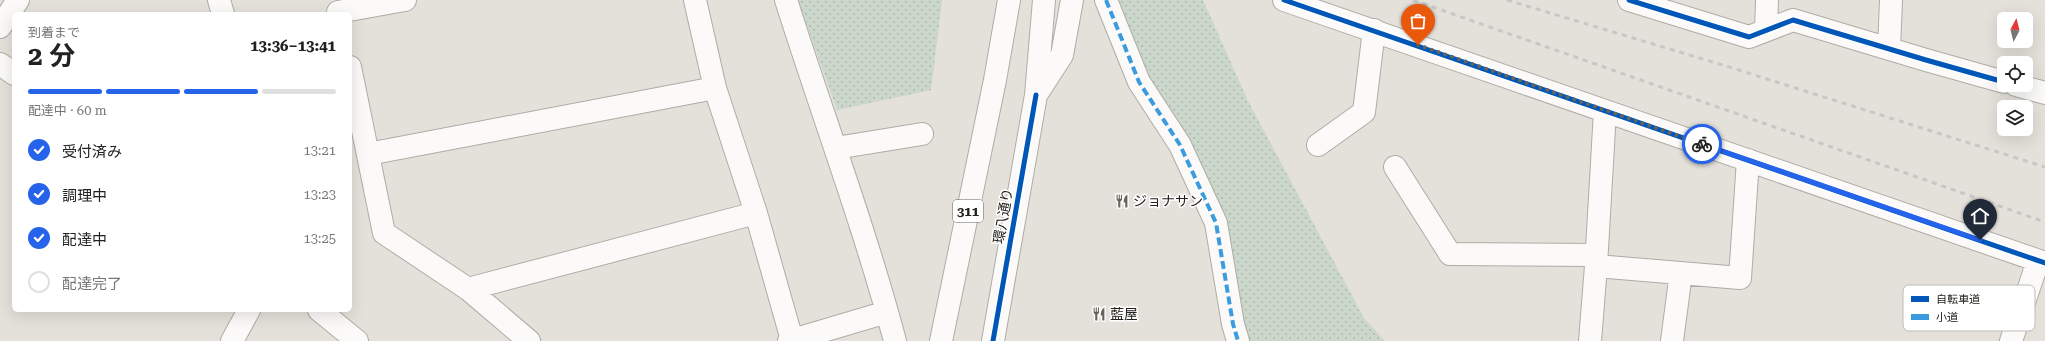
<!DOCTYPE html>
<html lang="ja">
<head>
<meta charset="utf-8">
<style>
  body { margin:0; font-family:"Roboto Serif","Noto Sans JP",serif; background:#f2f2f2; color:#222; height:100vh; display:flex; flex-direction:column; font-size:15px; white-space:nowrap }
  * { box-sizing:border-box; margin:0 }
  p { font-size:13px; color:#767676 }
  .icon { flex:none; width:22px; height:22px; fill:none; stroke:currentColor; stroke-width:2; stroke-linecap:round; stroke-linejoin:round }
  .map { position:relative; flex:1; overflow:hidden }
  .sheet { position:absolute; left:12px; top:12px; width:340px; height:300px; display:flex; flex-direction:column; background:#fff; border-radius:6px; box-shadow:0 4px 16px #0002 }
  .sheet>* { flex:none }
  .needle { width:26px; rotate:7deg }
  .tools { position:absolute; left:1997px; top:12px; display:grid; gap:8px }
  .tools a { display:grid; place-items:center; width:36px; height:36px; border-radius:6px; background:#fff; box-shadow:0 4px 16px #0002; font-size:20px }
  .pin { position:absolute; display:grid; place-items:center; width:34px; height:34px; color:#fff; margin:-41px -17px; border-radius:50% 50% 50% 0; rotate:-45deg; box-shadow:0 0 4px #0007 }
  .pin .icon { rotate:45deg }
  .courier { position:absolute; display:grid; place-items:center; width:40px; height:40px; margin:-20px; border:3px solid #2563eb; border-radius:50%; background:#fff; color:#222; box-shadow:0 1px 5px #0007 }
  .headline em { font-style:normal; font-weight:700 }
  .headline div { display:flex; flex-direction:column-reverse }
  .headline { display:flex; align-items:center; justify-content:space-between; height:68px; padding:0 16px }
  h1 { font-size:26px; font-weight:700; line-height:30px }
  .bar { display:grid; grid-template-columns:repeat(4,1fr); gap:6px 4px; align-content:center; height:48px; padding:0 16px }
  .bar i { height:5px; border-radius:3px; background:#e0e0e0 }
  .bar .selected { background:#2563eb }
  .bar p { grid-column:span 4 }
  ol { padding:0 16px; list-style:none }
  li { display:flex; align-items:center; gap:12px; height:44px }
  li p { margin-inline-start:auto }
  li .icon { padding:4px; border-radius:50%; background:#2563eb; color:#fff; stroke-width:4 }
  li:last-child { color:#767676 }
  li i { width:22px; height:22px; border:2px solid #e0e0e0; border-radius:50% }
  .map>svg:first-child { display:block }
</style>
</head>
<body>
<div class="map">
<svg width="2045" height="341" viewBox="0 0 2045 341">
  <defs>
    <pattern id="green-dots" width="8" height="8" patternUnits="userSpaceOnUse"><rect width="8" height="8" fill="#cbd7cb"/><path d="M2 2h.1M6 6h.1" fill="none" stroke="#aeb8ae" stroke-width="1.8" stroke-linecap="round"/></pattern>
  </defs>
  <rect width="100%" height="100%" fill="#e4e1da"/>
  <!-- green -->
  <path fill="url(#green-dots)" d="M 798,0 L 942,0 L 931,90 L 837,110 Z
    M 1106,0 L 1203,0 L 1248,101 L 1364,318 L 1385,341 L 1238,341 L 1216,223 Z"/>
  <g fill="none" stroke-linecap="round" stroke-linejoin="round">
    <!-- minor casing -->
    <g stroke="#aeaca6" stroke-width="24">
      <path id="minor" d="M 219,0 L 223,14
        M 695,0 L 715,88 L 756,213 L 792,340
        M 786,0 C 822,114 864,225 895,341
        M 1106,0 L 1139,82 L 1180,145 L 1216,223 L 1233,324 L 1238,341
        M 1284,0 L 2045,263
        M 1629,0 L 1749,37 L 1793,20 L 1926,60 L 2004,82
        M 338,12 L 405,0
        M 0,27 L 18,0
        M 1766,30 L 1767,0
        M 1889,49 L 1891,0
        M 0,64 L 14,74
        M 350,67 L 384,233 L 468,289 L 529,341
        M 2016,85 L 2045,93
        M 1605,111 L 1596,266 L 1740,278 L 1748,160
        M 1318,145 L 1364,112 L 1374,30
        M 836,148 L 922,134
        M 368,154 L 715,88
        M 1395,167 L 1450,254 L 1596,255
        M 468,289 L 756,213
        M 319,310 L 357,341
        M 232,341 L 249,310
        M 789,341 L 887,312
        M 1590,341 L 1596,266
        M 1672,341 L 1681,273
        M 2011,341 L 2038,261"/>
    </g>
    <!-- major casing -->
    <g stroke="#aeaca6" stroke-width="24">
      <path id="major" d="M 1038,92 L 1062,55 L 1072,0
        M 941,341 L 995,80 L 1009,0
        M 993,341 L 1036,95 L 1044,0"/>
    </g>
    <!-- minor -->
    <use href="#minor" stroke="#fbfaf9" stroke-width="22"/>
    <!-- major -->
    <use href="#major" stroke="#fbfaf9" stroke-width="22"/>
    <!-- rail -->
    <path stroke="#c7c7c5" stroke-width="3" stroke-dasharray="5 5" stroke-linecap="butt" d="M 1413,0 L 2045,222
      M 1507,0 L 1726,66 L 2045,167"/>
    <!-- quiet -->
    <path stroke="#3c9bdf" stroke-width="4" stroke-dasharray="8 4" stroke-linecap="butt" d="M 1106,0 L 1139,82 L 1180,145 L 1216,223 L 1233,324 L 1238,341"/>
    <!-- cycleway casing -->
    <g stroke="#fff" stroke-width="8">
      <path id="cycleway" d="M 1284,0 L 2045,263
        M 1629,0 L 1749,37 L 1793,20 L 1926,60 L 2004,82
        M 993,341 L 1036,95"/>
    </g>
    <!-- cycleway -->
    <use href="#cycleway" stroke="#0057b8" stroke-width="5"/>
  </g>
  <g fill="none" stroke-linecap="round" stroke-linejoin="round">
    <!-- done -->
    <path stroke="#67645e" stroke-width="4" stroke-dasharray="0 7.2" d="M 1418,45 L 1702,144"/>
    <!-- route -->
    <path stroke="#2563eb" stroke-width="5" d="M 1702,144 L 1980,240"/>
  </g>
  <!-- icons -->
  <defs>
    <g id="restaurant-bare" transform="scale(1.08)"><path d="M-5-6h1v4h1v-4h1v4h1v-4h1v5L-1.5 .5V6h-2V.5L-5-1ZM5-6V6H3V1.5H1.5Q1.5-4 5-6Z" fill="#67645e" stroke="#fff" stroke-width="2.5" paint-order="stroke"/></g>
  </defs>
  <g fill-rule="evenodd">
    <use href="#restaurant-bare" x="1122" y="201"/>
    <use href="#restaurant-bare" x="1099" y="314"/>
  </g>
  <g text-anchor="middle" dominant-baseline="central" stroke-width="3" stroke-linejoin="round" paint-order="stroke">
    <!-- shield labels -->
    <rect fill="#fff" stroke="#656460" stroke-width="1" x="953" y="200" width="30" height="22" rx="3"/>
    <g font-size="13" font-weight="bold" fill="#23211c">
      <text x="968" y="211">311</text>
    </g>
    <!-- poi labels -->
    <g font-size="14" fill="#23211c" stroke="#fff" text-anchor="start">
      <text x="1133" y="201">ジョナサン</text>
      <text x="1110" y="314">藍屋</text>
    </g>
    <!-- street labels -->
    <g font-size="14" fill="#23211c" stroke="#fff">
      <text transform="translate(1003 216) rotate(-80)">環八通り</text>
    </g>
  </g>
  <!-- legend -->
  <rect x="1903" y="285" width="132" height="46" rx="6" fill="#fff" stroke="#bdbcbb" stroke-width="1"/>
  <rect x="1911" y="296" width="18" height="6" fill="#0057b8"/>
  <rect x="1911" y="314" width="18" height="6" fill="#3c9bdf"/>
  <g font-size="11" fill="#23211c">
    <text x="1936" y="303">自転車道</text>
    <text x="1936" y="321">小道</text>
  </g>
</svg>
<div class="tools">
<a><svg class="needle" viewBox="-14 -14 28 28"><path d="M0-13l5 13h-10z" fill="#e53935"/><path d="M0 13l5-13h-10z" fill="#767676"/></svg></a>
<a><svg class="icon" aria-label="locate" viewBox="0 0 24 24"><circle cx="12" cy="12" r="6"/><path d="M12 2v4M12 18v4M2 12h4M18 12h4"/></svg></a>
<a><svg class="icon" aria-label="layers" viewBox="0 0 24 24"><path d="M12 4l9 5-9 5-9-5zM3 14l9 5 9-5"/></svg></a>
</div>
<div class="pin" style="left:1418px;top:45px;background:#ea580c"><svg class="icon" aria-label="bag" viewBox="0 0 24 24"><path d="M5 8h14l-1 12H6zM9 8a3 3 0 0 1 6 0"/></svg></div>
<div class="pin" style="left:1980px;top:240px;background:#1f2937"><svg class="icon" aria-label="home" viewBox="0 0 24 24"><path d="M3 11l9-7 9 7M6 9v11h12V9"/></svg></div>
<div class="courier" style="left:1702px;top:144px"><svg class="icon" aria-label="bike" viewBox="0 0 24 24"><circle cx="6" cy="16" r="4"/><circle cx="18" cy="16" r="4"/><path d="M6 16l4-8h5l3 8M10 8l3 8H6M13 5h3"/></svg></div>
<section class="sheet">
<div class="headline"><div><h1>2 分</h1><p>到着まで</p></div><em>13:36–13:41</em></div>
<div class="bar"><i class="selected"></i><i class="selected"></i><i class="selected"></i><i></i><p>配達中 · 60 m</p></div>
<ol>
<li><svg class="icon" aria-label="check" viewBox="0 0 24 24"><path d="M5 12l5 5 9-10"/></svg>受付済み<p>13:21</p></li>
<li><svg class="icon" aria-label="check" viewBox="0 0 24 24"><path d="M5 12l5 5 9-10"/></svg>調理中<p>13:23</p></li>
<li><svg class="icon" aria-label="check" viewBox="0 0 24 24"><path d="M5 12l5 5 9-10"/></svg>配達中<p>13:25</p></li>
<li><i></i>配達完了</li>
</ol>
</section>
</div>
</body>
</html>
